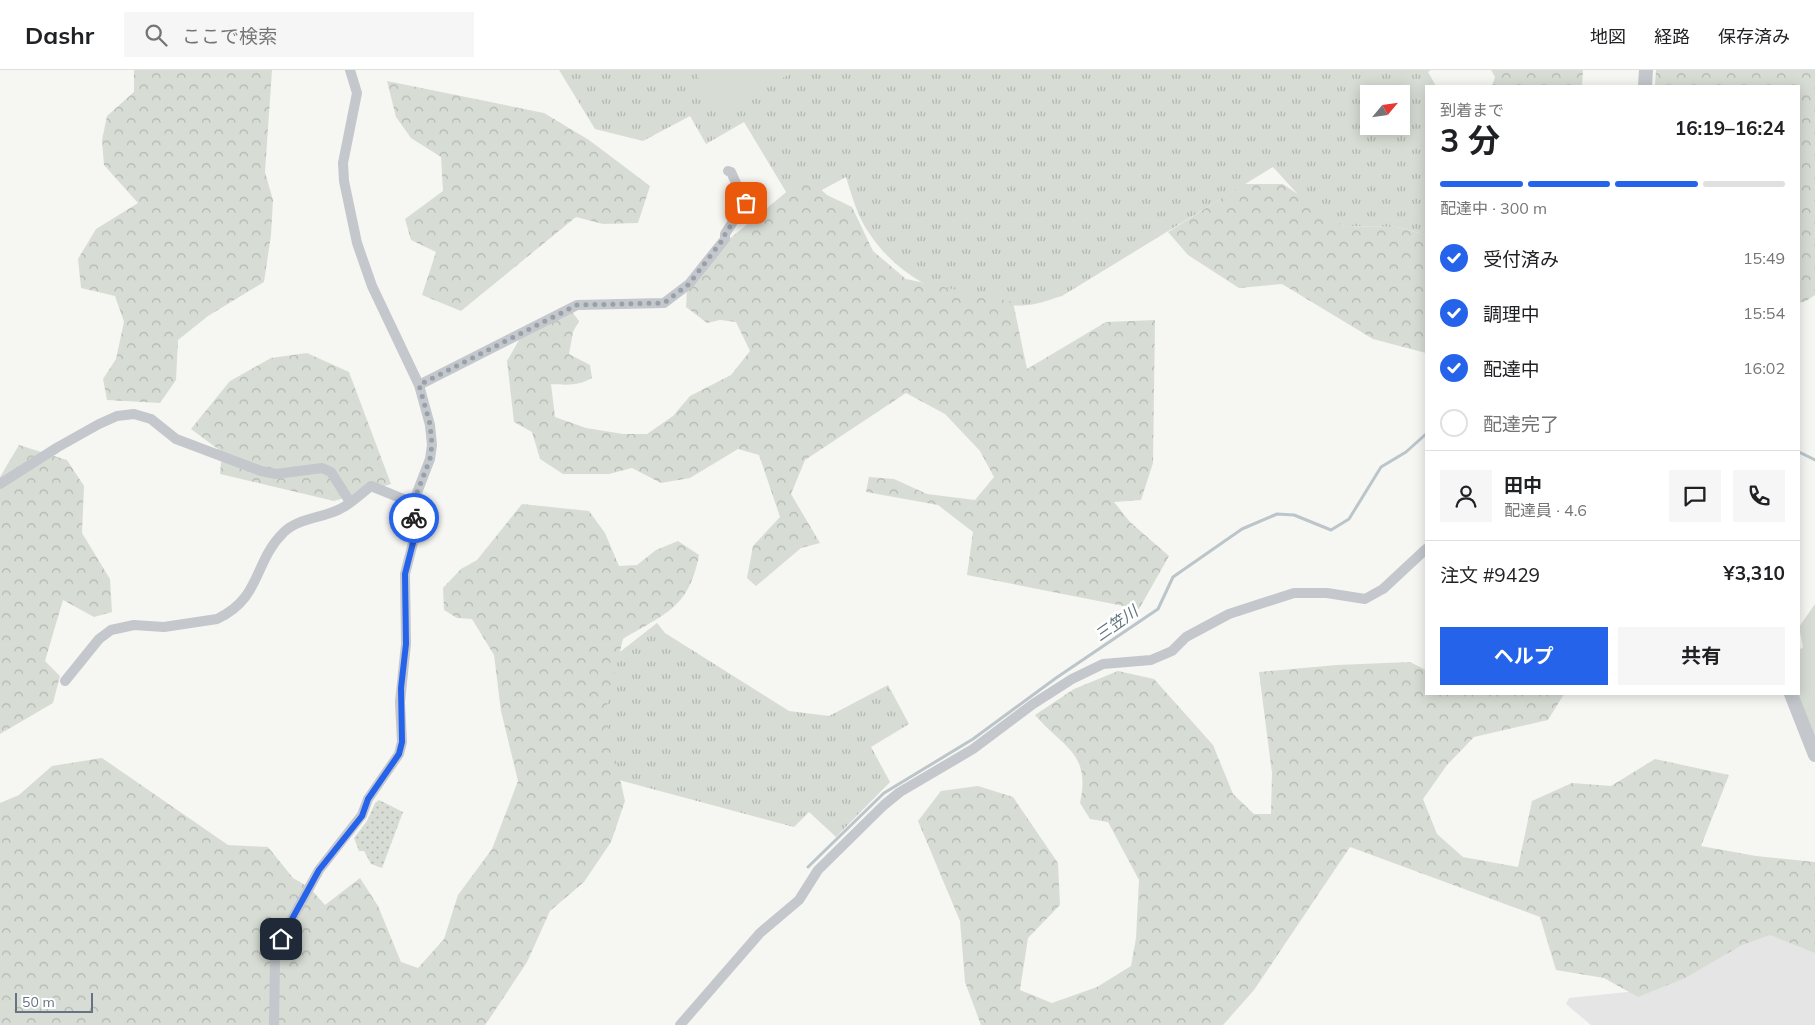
<!DOCTYPE html>
<html lang="ja">
<head>
<meta charset="utf-8">
<style>
  body { margin:0; font-family:Mulish,"Noto Sans JP",sans-serif; background:#f6f6f6; color:#202124; height:100vh; display:flex; flex-direction:column; font-size:19px; white-space:nowrap }
  * { box-sizing:border-box; margin:0 }
  p { font-size:16px; color:#757577 }
  .icon { flex:none; width:28px; height:28px; fill:none; stroke:currentColor; stroke-width:2; stroke-linecap:round; stroke-linejoin:round }
  .map { position:relative; flex:1; overflow:hidden }
  .sheet { position:absolute; left:1425px; top:15px; width:375px; height:610px; display:flex; flex-direction:column; background:#fff; border-radius:0px; box-shadow:0 2px 12px #0003 }
  .sheet>* { flex:none }
  .needle { width:32px; rotate:61deg }
  .buttons { position:absolute; left:1360px; top:15px; display:grid; gap:10px }
  .buttons a { display:grid; place-items:center; width:50px; height:50px; border-radius:0px; background:#fff; box-shadow:0 2px 12px #0003; font-size:25px }
  .scale { position:absolute; left:15px; bottom:12px; width:78px; box-sizing:border-box; padding-left:5px; border:2px solid #667383; border-top:0; font-size:14px; line-height:18px; white-space:nowrap; color:#667383; -webkit-text-stroke:4px #fff; paint-order:stroke }
  .pin { position:absolute; display:grid; place-items:center; width:42px; height:42px; color:#fff; margin:-21px; border-radius:10px; box-shadow:0 2px 8px #0006 }
  .courier { position:absolute; display:grid; place-items:center; width:50px; height:50px; margin:-25px; border:4px solid #2563eb; border-radius:50%; background:#fff; color:#222; box-shadow:0 1px 6px #0007 }
  .headline em { font-style:normal; font-weight:700 }
  .headline div { display:flex; flex-direction:column-reverse }
  .headline { display:flex; align-items:center; justify-content:space-between; height:85px; padding:0 15px }
  h1 { font-size:32px; font-weight:700; line-height:38px }
  .bar { display:grid; grid-template-columns:repeat(4,1fr); gap:8px 5px; align-content:center; height:60px; padding:0 15px }
  .bar i { height:6px; border-radius:4px; background:#e0e0e0 }
  .bar .selected { background:#2563eb }
  .bar p { grid-column:span 4 }
  .line { display:flex; align-items:center; gap:12px; padding:0 15px; border-top:1px solid #e0e0e0 }
  .line div { flex:1 }
  .round { display:grid; place-items:center; flex:none; width:52px; height:52px; border-radius:0px; background:#f6f6f6 }
  ol { padding:0 15px; list-style:none }
  li { display:flex; align-items:center; gap:15px; height:55px }
  li p { margin-inline-start:auto }
  li .icon { padding:5px; border-radius:50%; background:#2563eb; color:#fff; stroke-width:4 }
  li:last-child { color:#757577 }
  li i { width:28px; height:28px; border:2px solid #e0e0e0; border-radius:50% }
  .action { display:flex; gap:10px; margin-top:auto; padding:10px 15px }
  .action a { flex:1; height:58px; border-radius:0px; background:#2563eb; color:#fff; font-size:20px; font-weight:700; line-height:58px; text-align:center }
  .action a+a { background:#f6f6f6; color:#202124 }
  header { display:flex; align-items:center; gap:30px; box-sizing:border-box; height:70px; padding:0 25px; background:#fff; border-bottom:1px solid #e0e0e0 }
  header strong { font-size:24px }
  nav { display:flex; gap:28px; margin-inline-start:auto; font-size:18px }
  .search { width:350px; height:45px; background:#f6f6f6; display:flex; align-items:center; gap:12px; box-sizing:border-box; padding:0 18px; border-radius:0px; color:#757577; font-size:19px }
  .map>svg:first-child { display:block }
</style>
</head>
<body>
<header>
<strong>Dashr</strong>
<div class="search"><svg class="icon" aria-label="search" viewBox="0 0 24 24"><circle cx="10" cy="10" r="6"/><path d="M15 15l6 6"/></svg>ここで検索</div>
<nav><a>地図</a><a>経路</a><a>保存済み</a></nav>
</header>
<div class="map">
<svg width="1815" height="955" viewBox="0 0 1815 955">
  <defs>
    <pattern id="grass-tufts" width="24" height="20" patternUnits="userSpaceOnUse" patternTransform="scale(1.25)"><rect width="24" height="20" fill="#d7ddd4"/><path d="M3 7l-1-3M5 7V3M7 7l1-3M15 17l-1-3M17 17v-4M19 17l1-3" fill="none" stroke="#b2b8b1"/></pattern>
    <pattern id="forest-crowns" width="20" height="18" patternUnits="userSpaceOnUse" patternTransform="scale(1.25)"><rect width="20" height="18" fill="#d7ddd4"/><path d="M2 6a3 3 0 1 1 6 0M12 15a3 3 0 1 1 6 0" fill="none" stroke="#b2b8b1"/></pattern>
    <pattern id="park-dots" width="8" height="8" patternUnits="userSpaceOnUse" patternTransform="scale(1.25)"><rect width="8" height="8" fill="#d7ddd4"/><path d="M2 2h.1M6 6h.1" fill="none" stroke="#b2b8b1" stroke-width="1.8" stroke-linecap="round"/></pattern>
  </defs>
  <rect width="100%" height="100%" fill="#f6f6f3"/>
  <!-- built -->
  <path fill="#e4e5e4" d="M 1758,855 L 1815,876 L 1815,955 L 1591,955 L 1566,934 L 1569,928 L 1647,920 Z"/>
  <!-- grass -->
  <path fill="url(#grass-tufts)" fill-rule="evenodd" d="M 559,0 L 1431,0 L 1428,2 L 1436,16 L 1426,16 L 1426,165 L 1397,157 L 1344,156 L 1303,130 L 1273,97 L 1062,226 C 1051,229 1040,234 1028,235 C 967,240 904,216 869,163 C 857,146 852,126 846,107 L 794,135 L 744,52 L 706,74 L 690,46 L 643,71 L 595,59 ZM 1369,24 L 1401,24 L 1401,56 L 1369,56 Z
    M 657,553 L 665,563 L 789,641 L 829,646 L 888,615 L 909,654 L 871,677 L 890,712 L 836,767 L 809,742 L 794,757 L 604,706 L 600,616 L 616,585 Z"/>
  <!-- forest -->
  <path fill="url(#forest-crowns)" d="M 134,0 L 272,0 L 265,102 L 273,130 L 271,165 L 264,212 L 208,246 L 178,270 L 176,310 L 160,333 L 107,330 L 103,309 L 116,289 L 124,252 L 115,226 L 81,218 L 78,189 L 96,159 L 138,133 L 104,95 L 102,70 L 107,46 L 134,22 Z
    M 1491,0 L 1583,0 L 1582,16 L 1492,16 L 1495,7 Z
    M 1656,0 L 1815,0 L 1815,225 L 1806,231 L 1799,233 L 1799,16 L 1655,16 Z
    M 387,11 L 544,43 L 589,70 L 650,116 L 638,153 L 603,154 L 576,147 L 461,241 L 422,225 L 436,182 L 411,170 L 405,149 L 443,121 L 441,87 L 411,68 L 396,47 Z
    M 806,106 L 827,125 L 852,137 L 873,181 L 906,209 L 1013,232 L 1027,299 L 1106,252 L 1155,250 L 1153,393 L 1141,430 L 1114,432 L 1130,452 L 1169,486 L 1139,539 L 967,505 L 973,462 L 938,435 L 866,422 L 869,407 L 894,409 L 927,424 L 975,430 L 994,407 L 980,381 L 945,344 L 906,323 L 805,390 L 791,424 L 820,473 L 801,478 L 756,516 L 747,508 L 753,476 L 780,447 L 759,385 L 738,379 L 690,408 L 661,413 L 632,398 L 609,404 L 563,404 L 540,389 L 532,362 L 514,352 L 507,291 L 523,263 L 572,242 L 579,251 L 573,262 L 569,284 L 590,295 L 592,308 C 578,316 567,315 551,314 L 555,347 L 586,358 L 623,364 L 647,364 L 673,346 L 690,326 L 731,305 L 750,281 L 736,252 L 720,250 L 707,253 L 686,237 L 687,219 L 723,174 Z
    M 1244,114 L 1283,114 L 1344,156 L 1397,157 L 1426,165 L 1426,283 L 1373,269 L 1282,214 L 1239,218 L 1188,185 L 1168,162 Z
    M 307,283 L 349,302 L 391,414 L 334,431 L 220,404 L 222,382 L 191,359 L 230,311 L 271,288 Z
    M 19,375 L 67,390 L 84,416 L 82,463 L 110,509 L 112,542 L 94,547 L 63,530 L 45,591 L 60,606 L 53,633 L 0,664 L 0,407 Z
    M 522,434 L 589,441 L 605,463 L 619,496 L 637,495 L 656,480 L 678,471 L 699,485 C 689,538 666,543 623,569 L 605,643 L 625,731 L 611,772 L 584,812 L 550,841 L 527,892 L 488,951 L 485,955 L 0,955 L 0,733 L 19,725 L 52,696 L 102,688 L 228,775 L 268,777 L 293,808 L 310,818 L 325,835 L 360,808 L 378,836 L 401,892 L 418,898 L 444,869 L 458,825 L 492,779 L 518,711 L 501,641 L 494,585 L 472,549 L 457,548 L 444,540 L 443,518 L 461,499 L 477,490 Z
    M 1410,592 L 1426,600 L 1426,624 L 1564,624 L 1548,650 L 1474,667 L 1447,695 L 1423,729 L 1437,764 L 1463,787 L 1518,797 L 1532,731 L 1572,713 L 1611,716 L 1655,689 L 1729,705 L 1701,776 L 1756,786 L 1815,792 L 1815,883 L 1770,865 L 1742,875 L 1685,908 L 1638,927 L 1604,908 L 1556,900 L 1540,847 L 1350,777 L 1254,920 L 1223,955 L 981,955 L 965,912 L 960,851 L 918,751 L 941,721 L 978,716 L 1013,727 L 1058,793 L 1060,835 L 1028,868 L 1020,920 L 1052,933 L 1097,917 L 1131,896 L 1136,868 L 1139,810 L 1108,752 L 1090,749 L 1080,733 C 1091,682 1063,678 1035,645 L 1074,619 L 1118,601 L 1154,609 L 1213,675 L 1233,724 L 1254,744 L 1271,744 L 1272,703 L 1259,602 L 1337,595 Z"/>
  <!-- park -->
  <path fill="url(#park-dots)" d="M 379,730 L 403,742 L 382,798 L 371,794 L 364,781 L 359,781 L 354,768 L 367,751 L 375,733 Z"/>
  <!-- garden -->
  <path fill="#d7ddd4" d="M 694,0 L 796,0 L 721,45 Z
    M 1815,534 L 1815,668 L 1798,624 L 1799,580 L 1803,577 L 1799,557 Z"/>
  <g fill="none" stroke-linecap="round" stroke-linejoin="round">
    <!-- stream -->
    <path stroke="#bbc5ca" stroke-width="3" d="M 1799,382 L 1815,390
      M 808,797 L 884,723 L 973,669 L 1056,608 L 1158,539 L 1173,507 L 1242,459 L 1277,444 L 1294,445 L 1331,460 L 1349,449 L 1381,397 L 1406,382 L 1426,364"/>
    <!-- minor -->
    <path stroke="#c4c7cb" stroke-width="10" d="M 419,315 L 577,235 L 664,233 L 689,214 L 725,169 L 725,164 L 745,133 L 731,102 L 728,101
      M 0,414 L 58,377 L 99,354 L 117,346 L 134,344 L 151,349 L 176,369 L 261,401 L 276,404 L 322,398 L 331,402 L 350,432
      M 65,611 L 99,569 L 111,560 L 134,555 L 164,557 L 217,549 C 262,528 253,492 284,462 C 298,448 323,448 340,439 C 351,434 362,423 371,416 L 413,433
      M 274,955 L 275,888 L 281,869 L 319,800 L 362,745 L 368,729 L 399,684 L 402,672 L 400,632 L 406,574 L 405,504 L 414,469 L 413,433 L 430,389 L 432,375 L 430,355 L 419,315 L 372,216 L 357,173 L 344,111 L 343,93 L 357,23 L 350,0
      M 680,955 L 760,863 L 799,830 L 818,800 L 884,735 L 900,722 L 973,679 L 1033,634 L 1072,609 L 1103,594 L 1151,590 L 1172,581 L 1186,567 L 1229,544 L 1294,523 L 1327,523 L 1365,529 L 1383,519 L 1426,479"/>
    <!-- tertiary -->
    <path stroke="#c4c7cb" stroke-width="14" d="M 1645,16 L 1646,0
      M 1791,624 L 1815,685"/>
  </g>
  <g fill="none" stroke-linecap="round" stroke-linejoin="round">
    <!-- done -->
    <path stroke="#98a1aa" stroke-width="5" stroke-dasharray="0 9" d="M 414,448 L 413,433 L 430,389 L 432,375 L 430,354 L 419,315 L 577,235 L 664,233 L 689,214 L 724,168 L 725,164 L 746,133"/>
    <!-- route -->
    <path stroke="#2563eb" stroke-width="6" d="M 281,869 L 319,800 L 362,746 L 368,729 L 399,684 L 402,672 L 401,618 L 406,574 L 405,504 L 414,469 L 414,448"/>
  </g>
  <g text-anchor="middle" dominant-baseline="central" stroke-width="5" stroke-linejoin="round" paint-order="stroke">
    <!-- water labels -->
    <g font-size="16" font-style="italic" fill="#62757f" stroke="#fff">
      <text transform="translate(1116 553) rotate(-35)">三笠川</text>
    </g>
  </g>
</svg>
<div class="buttons">
<a><svg class="needle" viewBox="-14 -14 28 28"><path d="M0-13l5 13h-10z" fill="#e53935"/><path d="M0 13l5-13h-10z" fill="#757577"/></svg></a>
</div>
<div class="scale">50 m</div>
<div class="pin" style="left:746px;top:133px;background:#ea580c"><svg class="icon" aria-label="bag" viewBox="0 0 24 24"><path d="M5 8h14l-1 12H6zM9 8a3 3 0 0 1 6 0"/></svg></div>
<div class="pin" style="left:281px;top:869px;background:#1f2937"><svg class="icon" aria-label="home" viewBox="0 0 24 24"><path d="M3 11l9-7 9 7M6 9v11h12V9"/></svg></div>
<div class="courier" style="left:414px;top:448px"><svg class="icon" aria-label="bike" viewBox="0 0 24 24"><circle cx="6" cy="16" r="4"/><circle cx="18" cy="16" r="4"/><path d="M6 16l4-8h5l3 8M10 8l3 8H6M13 5h3"/></svg></div>
<section class="sheet">
<div class="headline"><div><h1>3 分</h1><p>到着まで</p></div><em>16:19–16:24</em></div>
<div class="bar"><i class="selected"></i><i class="selected"></i><i class="selected"></i><i></i><p>配達中 · 300 m</p></div>
<ol>
<li><svg class="icon" aria-label="check" viewBox="0 0 24 24"><path d="M5 12l5 5 9-10"/></svg>受付済み<p>15:49</p></li>
<li><svg class="icon" aria-label="check" viewBox="0 0 24 24"><path d="M5 12l5 5 9-10"/></svg>調理中<p>15:54</p></li>
<li><svg class="icon" aria-label="check" viewBox="0 0 24 24"><path d="M5 12l5 5 9-10"/></svg>配達中<p>16:02</p></li>
<li><i></i>配達完了</li>
</ol>
<div class="line" style="height:90px"><a class="round"><svg class="icon" aria-label="person" viewBox="0 0 24 24"><circle cx="12" cy="8" r="4"/><path d="M4 21q1-7 8-7t8 7"/></svg></a><div><b>田中</b><p>配達員 · 4.6</p></div><a class="round"><svg class="icon" aria-label="chat" viewBox="0 0 24 24"><path d="M4 5h16v11H9l-5 4z"/></svg></a><a class="round"><svg class="icon" aria-label="phone" viewBox="0 0 24 24"><path d="M5 4h4l2 5-3 2q2 4 5 5l2-3 5 2v4C11 20 4 13 5 4z"/></svg></a></div>
<div class="line" style="height:65px"><div>注文 #9429</div><b>¥3,310</b></div>
<div class="action"><a>ヘルプ</a><a>共有</a></div>
</section>
</div>
</body>
</html>
